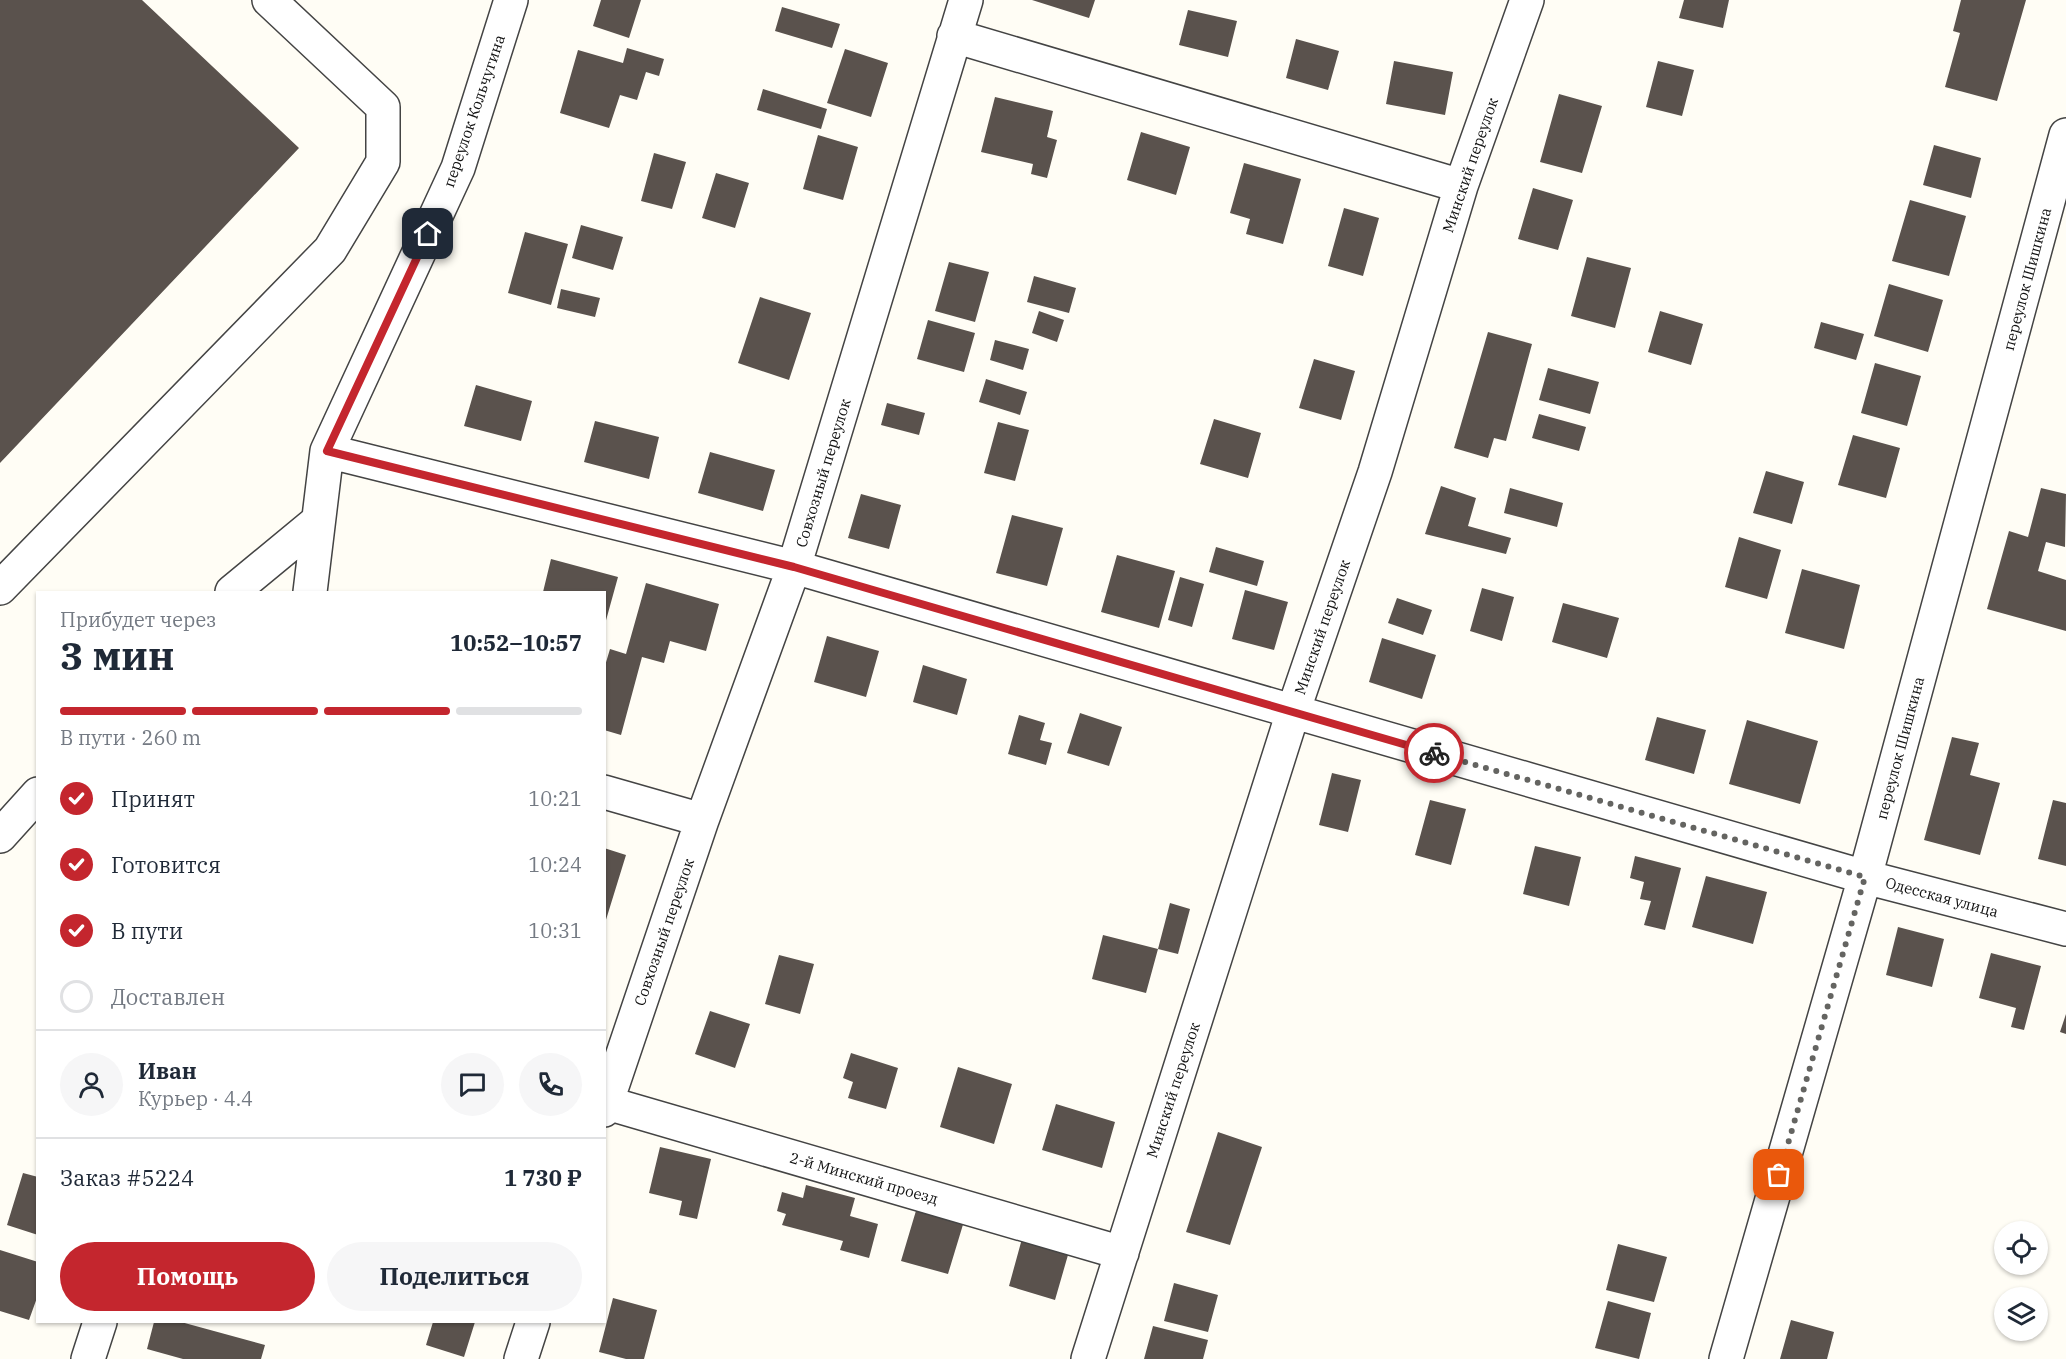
<!DOCTYPE html>
<html lang="ru">
<head>
<meta charset="utf-8">
<style>
  body { margin:0; font-family:"IBM Plex Serif",serif; background:#f6f6f7; color:#1f2937; height:100vh; display:flex; flex-direction:column; font-size:22px; white-space:nowrap }
  * { box-sizing:border-box; margin:0 }
  p { font-size:20px; color:#747a83 }
  .icon { flex:none; width:33px; height:33px; fill:none; stroke:currentColor; stroke-width:2; stroke-linecap:round; stroke-linejoin:round }
  .map { position:relative; flex:1; overflow:hidden }
  .sheet { position:absolute; left:36px; top:591px; width:570px; height:732px; display:flex; flex-direction:column; background:#fff; border-radius:0px; box-shadow:0 2px 4px #0004 }
  .sheet>* { flex:none }
  .buttons { position:absolute; left:1994px; top:1221px; display:grid; gap:12px }
  .buttons a { display:grid; place-items:center; width:54px; height:54px; border-radius:50%; background:#fff; box-shadow:0 2px 4px #0004; font-size:30px }
  .pin { position:absolute; display:grid; place-items:center; width:51px; height:51px; color:#fff; margin:-26px; border-radius:12px; box-shadow:0 3px 9px #0006 }
  .courier { position:absolute; display:grid; place-items:center; width:60px; height:60px; margin:-30px; border:4px solid #c4262e; border-radius:50%; background:#fff; color:#222; box-shadow:0 2px 8px #0007 }
  .head em { font-style:normal; font-weight:800 }
  .head div { display:flex; flex-direction:column-reverse }
  .head { display:flex; align-items:center; justify-content:space-between; height:102px; padding:0 24px }
  h1 { font-size:39px; font-weight:800; line-height:45px }
  .bar { display:grid; grid-template-columns:repeat(4,1fr); gap:9px 6px; align-content:center; height:72px; padding:0 24px }
  .bar i { height:8px; border-radius:4px; background:#e0e1e3 }
  .bar .current { background:#c4262e }
  .bar p { grid-column:span 4 }
  .line { display:flex; align-items:center; gap:15px; padding:0 24px; border-top:2px solid #e0e1e3 }
  .line div { flex:1 }
  .round { display:grid; place-items:center; flex:none; width:63px; height:63px; border-radius:32px; background:#f6f6f7 }
  ol { padding:0 24px; list-style:none }
  li { display:flex; align-items:center; gap:18px; height:66px }
  li p { margin-inline-start:auto }
  li .icon { padding:6px; border-radius:50%; background:#c4262e; color:#fff; stroke-width:4 }
  li:last-child { color:#747a83 }
  li i { width:33px; height:33px; border:3px solid #e0e1e3; border-radius:50% }
  .button { display:flex; gap:12px; margin-top:auto; padding:12px 24px }
  .button a { flex:1; height:69px; border-radius:36px; background:#c4262e; color:#fff; font-size:24px; font-weight:800; line-height:69px; text-align:center }
  .button a+a { background:#f6f6f7; color:#1f2937 }
  .map>svg:first-child { display:block }
</style>
</head>
<body>
<div class="map">
<svg width="2066" height="1359" viewBox="0 0 2066 1359">
  <rect width="100%" height="100%" fill="#fffdf5"/>
  <!-- building -->
  <path fill="#5a524d" d="M 0,0 L 142,0 L 299,148 L 0,463 Z
    M 601,0 L 641,0 L 629,38 L 593,26 Z
    M 1032,0 L 1095,0 L 1089,18 Z
    M 1684,0 L 1729,0 L 1723,28 L 1679,18 Z
    M 1961,0 L 2026,0 L 1997,101 L 1945,87 L 1960,33 L 1953,31 Z
    M 782,7 L 840,24 L 832,48 L 775,31 Z
    M 1188,10 L 1237,21 L 1228,57 L 1179,45 Z
    M 1296,39 L 1339,51 L 1328,90 L 1286,78 Z
    M 627,48 L 664,59 L 659,76 L 646,72 L 637,100 L 620,95 L 609,128 L 560,113 L 578,50 L 623,63 Z
    M 845,49 L 888,63 L 871,117 L 827,103 Z
    M 1394,61 L 1453,72 L 1445,115 L 1386,104 Z
    M 1658,61 L 1694,70 L 1682,116 L 1646,107 Z
    M 763,89 L 827,109 L 821,129 L 757,110 Z
    M 1559,94 L 1602,106 L 1582,173 L 1540,162 Z
    M 995,97 L 1053,111 L 1047,137 L 1057,140 L 1047,178 L 1031,174 L 1033,164 L 981,152 Z
    M 1141,132 L 1190,147 L 1176,195 L 1127,180 Z
    M 818,135 L 858,147 L 843,200 L 803,189 Z
    M 1934,145 L 1981,158 L 1971,198 L 1923,185 Z
    M 654,153 L 686,162 L 672,209 L 641,201 Z
    M 1244,163 L 1301,179 L 1283,244 L 1246,234 L 1250,219 L 1230,213 Z
    M 716,173 L 749,183 L 735,228 L 702,218 Z
    M 1533,188 L 1573,200 L 1558,250 L 1518,239 Z
    M 1910,200 L 1966,216 L 1949,276 L 1892,261 Z
    M 1344,208 L 1379,218 L 1363,276 L 1328,266 Z
    M 581,225 L 623,237 L 613,270 L 572,258 Z
    M 525,232 L 568,244 L 551,305 L 508,293 Z
    M 1587,257 L 1631,268 L 1615,328 L 1571,316 Z
    M 949,262 L 989,272 L 975,322 L 935,311 Z
    M 1034,276 L 1076,288 L 1069,313 L 1027,302 Z
    M 1889,284 L 1943,300 L 1928,352 L 1874,336 Z
    M 561,289 L 600,298 L 595,317 L 557,308 Z
    M 760,297 L 811,313 L 789,380 L 738,363 Z
    M 1039,311 L 1064,320 L 1057,342 L 1032,333 Z
    M 1660,311 L 1703,324 L 1691,365 L 1648,352 Z
    M 928,320 L 975,333 L 964,372 L 917,359 Z
    M 1821,322 L 1864,334 L 1856,360 L 1814,348 Z
    M 1488,332 L 1532,344 L 1506,441 L 1494,438 L 1488,458 L 1454,448 Z
    M 995,340 L 1029,349 L 1023,370 L 990,360 Z
    M 1314,359 L 1355,371 L 1341,420 L 1299,408 Z
    M 1875,363 L 1921,376 L 1907,426 L 1861,413 Z
    M 1548,368 L 1599,382 L 1590,414 L 1539,400 Z
    M 986,379 L 1027,392 L 1020,415 L 979,402 Z
    M 476,385 L 532,401 L 521,441 L 464,426 Z
    M 887,403 L 925,413 L 919,435 L 881,425 Z
    M 1539,414 L 1586,427 L 1579,451 L 1532,438 Z
    M 1214,419 L 1261,433 L 1248,478 L 1200,464 Z
    M 595,421 L 659,437 L 649,479 L 584,462 Z
    M 998,422 L 1029,430 L 1015,481 L 984,473 Z
    M 1853,435 L 1900,448 L 1886,498 L 1838,485 Z
    M 710,452 L 775,470 L 763,511 L 698,493 Z
    M 1766,471 L 1804,482 L 1792,524 L 1753,513 Z
    M 1441,486 L 1476,498 L 1468,526 L 1511,538 L 1506,554 L 1425,534 Z
    M 1510,488 L 1563,503 L 1557,527 L 1504,513 Z
    M 2041,488 L 2066,494 L 2065,547 L 2046,542 L 2038,571 L 2066,580 L 2066,631 L 1987,609 L 2009,531 L 2028,537 Z
    M 861,494 L 901,505 L 889,549 L 848,538 Z
    M 1012,515 L 1063,528 L 1047,586 L 996,573 Z
    M 1739,537 L 1781,550 L 1767,599 L 1725,587 Z
    M 1216,547 L 1264,561 L 1257,586 L 1209,572 Z
    M 1117,555 L 1175,571 L 1159,628 L 1101,612 Z
    M 551,559 L 618,577 L 605,624 L 604,592 L 543,592 Z
    M 1802,569 L 1860,585 L 1844,649 L 1785,633 Z
    M 1180,577 L 1204,584 L 1192,627 L 1168,620 Z
    M 646,583 L 719,604 L 706,651 L 670,641 L 664,663 L 642,657 L 621,735 L 604,730 L 604,669 L 610,649 L 626,654 Z
    M 1482,588 L 1514,597 L 1502,641 L 1470,631 Z
    M 1245,590 L 1288,602 L 1274,650 L 1232,639 Z
    M 1397,598 L 1432,610 L 1423,635 L 1388,623 Z
    M 1563,603 L 1619,618 L 1607,658 L 1552,642 Z
    M 827,636 L 879,651 L 866,697 L 814,682 Z
    M 1382,638 L 1436,655 L 1422,699 L 1369,682 Z
    M 923,665 L 967,679 L 957,715 L 913,702 Z
    M 1080,713 L 1122,727 L 1109,766 L 1067,753 Z
    M 1019,715 L 1045,723 L 1040,740 L 1052,743 L 1046,765 L 1008,754 Z
    M 1657,717 L 1706,730 L 1694,774 L 1645,760 Z
    M 1747,720 L 1818,741 L 1800,804 L 1729,784 Z
    M 1952,737 L 1979,743 L 1970,775 L 2000,783 L 1980,855 L 1924,840 Z
    M 1332,773 L 1361,780 L 1348,832 L 1319,825 Z
    M 1430,800 L 1466,809 L 1451,865 L 1415,855 Z
    M 2053,800 L 2066,803 L 2066,866 L 2038,859 Z
    M 1535,846 L 1581,857 L 1569,906 L 1523,894 Z
    M 604,848 L 626,855 L 605,923 L 604,923 Z
    M 1635,856 L 1681,868 L 1665,930 L 1644,925 L 1651,901 L 1640,899 L 1644,882 L 1630,878 Z
    M 1706,876 L 1767,892 L 1753,944 L 1692,927 Z
    M 1170,903 L 1190,909 L 1178,954 L 1158,949 Z
    M 1898,927 L 1944,939 L 1932,987 L 1886,975 Z
    M 1103,935 L 1158,949 L 1146,993 L 1092,979 Z
    M 1991,953 L 2041,966 L 2024,1030 L 2011,1027 L 2016,1008 L 1979,998 Z
    M 779,955 L 814,964 L 800,1014 L 765,1004 Z
    M 710,1011 L 750,1024 L 735,1068 L 695,1054 Z
    M 2066,1014 L 2066,1034 L 2060,1032 Z
    M 851,1053 L 898,1068 L 886,1109 L 848,1098 L 853,1082 L 843,1078 Z
    M 958,1067 L 1012,1084 L 994,1144 L 940,1127 Z
    M 1056,1104 L 1115,1122 L 1102,1168 L 1042,1150 Z
    M 1218,1132 L 1262,1147 L 1230,1245 L 1186,1232 Z
    M 660,1147 L 711,1159 L 697,1219 L 679,1215 L 682,1201 L 649,1193 Z
    M 23,1173 L 38,1177 L 38,1235 L 7,1225 Z
    M 806,1185 L 855,1198 L 850,1216 L 878,1224 L 869,1258 L 840,1250 L 843,1241 L 782,1225 L 786,1214 L 777,1211 L 782,1192 L 803,1198 Z
    M 918,1204 L 965,1218 L 948,1274 L 901,1261 Z
    M 1023,1235 L 1070,1248 L 1055,1300 L 1009,1286 Z
    M 1618,1244 L 1667,1257 L 1654,1302 L 1606,1290 Z
    M 0,1250 L 38,1262 L 38,1295 L 29,1320 L 0,1311 Z
    M 1174,1283 L 1218,1295 L 1208,1332 L 1164,1321 Z
    M 613,1298 L 657,1310 L 644,1359 L 626,1359 L 599,1352 Z
    M 1608,1301 L 1651,1313 L 1639,1359 L 1595,1348 Z
    M 1791,1320 L 1834,1332 L 1827,1359 L 1780,1359 Z
    M 154,1322 L 181,1322 L 265,1345 L 261,1359 L 183,1359 L 147,1349 Z
    M 433,1322 L 475,1322 L 464,1357 L 426,1345 Z
    M 1153,1326 L 1208,1340 L 1203,1359 L 1144,1359 Z"/>
  <g fill="none" stroke-linecap="round" stroke-linejoin="round">
    <!-- minor casing -->
    <g stroke="#444" stroke-width="36">
      <path id="minor" d="M 954,36 L 1461,186
        M 327,451 L 794,567 L 1865,877 L 2066,929
        M 0,588 L 330,250 L 383,162 L 383,107 L 269,0
        M 232,592 L 318,521
        M 310,592 L 327,451 L 458,168 L 511,0
        M 604,792 L 702,820
        M 0,836 L 38,794
        M 607,1103 L 1122,1253
        M 604,1110 L 702,820 L 794,567 L 966,0
        M 88,1359 L 100,1322
        M 521,1359 L 533,1322
        M 1088,1359 L 1293,712 L 1375,472 L 1461,186 L 1527,0
        M 1726,1359 L 1865,877 L 2066,135"/>
    </g>
    <!-- minor -->
    <use href="#minor" stroke="#fff" stroke-width="33"/>
  </g>
  <g fill="none" stroke-linecap="round" stroke-linejoin="round">
    <!-- done -->
    <path stroke="#646461" stroke-width="6" stroke-dasharray="0 10.8" d="M 1434,753 L 1865,877 L 1779,1175"/>
    <!-- route -->
    <path stroke="#c4262e" stroke-width="8" d="M 428,234 L 327,451 L 794,567 L 1434,753"/>
  </g>
  <g text-anchor="middle" dominant-baseline="central" stroke-width="6" stroke-linejoin="round" paint-order="stroke">
    <!-- street labels -->
    <g font-size="15" fill="#111" stroke="#fff">
      <text transform="translate(474 111) rotate(-71)">переулок Кольчугина</text>
      <text transform="translate(1470 165) rotate(-71)">Минский переулок</text>
      <text transform="translate(2027 279) rotate(-75)">переулок Шишкина</text>
      <text transform="translate(823 473) rotate(-73)">Совхозный переулок</text>
      <text transform="translate(1322 627) rotate(-71)">Минский переулок</text>
      <text transform="translate(1900 748) rotate(-75)">переулок Шишкина</text>
      <text transform="translate(1942 897) rotate(15)">Одесская улица</text>
      <text transform="translate(664 932) rotate(-71)">Совхозный переулок</text>
      <text transform="translate(1173 1090) rotate(-72)">Минский переулок</text>
      <text transform="translate(864 1178) rotate(16)">2-й Минский проезд</text>
    </g>
  </g>
</svg>
<div class="buttons">
<a><svg class="icon" aria-label="locate" viewBox="0 0 24 24"><circle cx="12" cy="12" r="6"/><path d="M12 2v4M12 18v4M2 12h4M18 12h4"/></svg></a>
<a><svg class="icon" aria-label="layers" viewBox="0 0 24 24"><path d="M12 4l9 5-9 5-9-5zM3 14l9 5 9-5"/></svg></a>
</div>
<div class="pin" style="left:1779px;top:1175px;background:#ea580c"><svg class="icon" aria-label="bag" viewBox="0 0 24 24"><path d="M5 8h14l-1 12H6zM9 8a3 3 0 0 1 6 0"/></svg></div>
<div class="pin" style="left:428px;top:234px;background:#1f2937"><svg class="icon" aria-label="home" viewBox="0 0 24 24"><path d="M3 11l9-7 9 7M6 9v11h12V9"/></svg></div>
<div class="courier" style="left:1434px;top:753px"><svg class="icon" aria-label="bike" viewBox="0 0 24 24"><circle cx="6" cy="16" r="4"/><circle cx="18" cy="16" r="4"/><path d="M6 16l4-8h5l3 8M10 8l3 8H6M13 5h3"/></svg></div>
<section class="sheet">
<div class="head"><div><h1>3 мин</h1><p>Прибудет через</p></div><em>10:52–10:57</em></div>
<div class="bar"><i class="current"></i><i class="current"></i><i class="current"></i><i></i><p>В пути · 260 m</p></div>
<ol>
<li><svg class="icon" aria-label="check" viewBox="0 0 24 24"><path d="M5 12l5 5 9-10"/></svg>Принят<p>10:21</p></li>
<li><svg class="icon" aria-label="check" viewBox="0 0 24 24"><path d="M5 12l5 5 9-10"/></svg>Готовится<p>10:24</p></li>
<li><svg class="icon" aria-label="check" viewBox="0 0 24 24"><path d="M5 12l5 5 9-10"/></svg>В пути<p>10:31</p></li>
<li><i></i>Доставлен</li>
</ol>
<div class="line" style="height:108px"><a class="round"><svg class="icon" aria-label="person" viewBox="0 0 24 24"><circle cx="12" cy="8" r="4"/><path d="M4 21q1-7 8-7t8 7"/></svg></a><div><b>Иван</b><p>Курьер · 4.4</p></div><a class="round"><svg class="icon" aria-label="chat" viewBox="0 0 24 24"><path d="M4 5h16v11H9l-5 4z"/></svg></a><a class="round"><svg class="icon" aria-label="phone" viewBox="0 0 24 24"><path d="M5 4h4l2 5-3 2q2 4 5 5l2-3 5 2v4C11 20 4 13 5 4z"/></svg></a></div>
<div class="line" style="height:78px"><div>Заказ #5224</div><b>1 730 ₽</b></div>
<div class="button"><a>Помощь</a><a>Поделиться</a></div>
</section>
</div>
</body>
</html>
